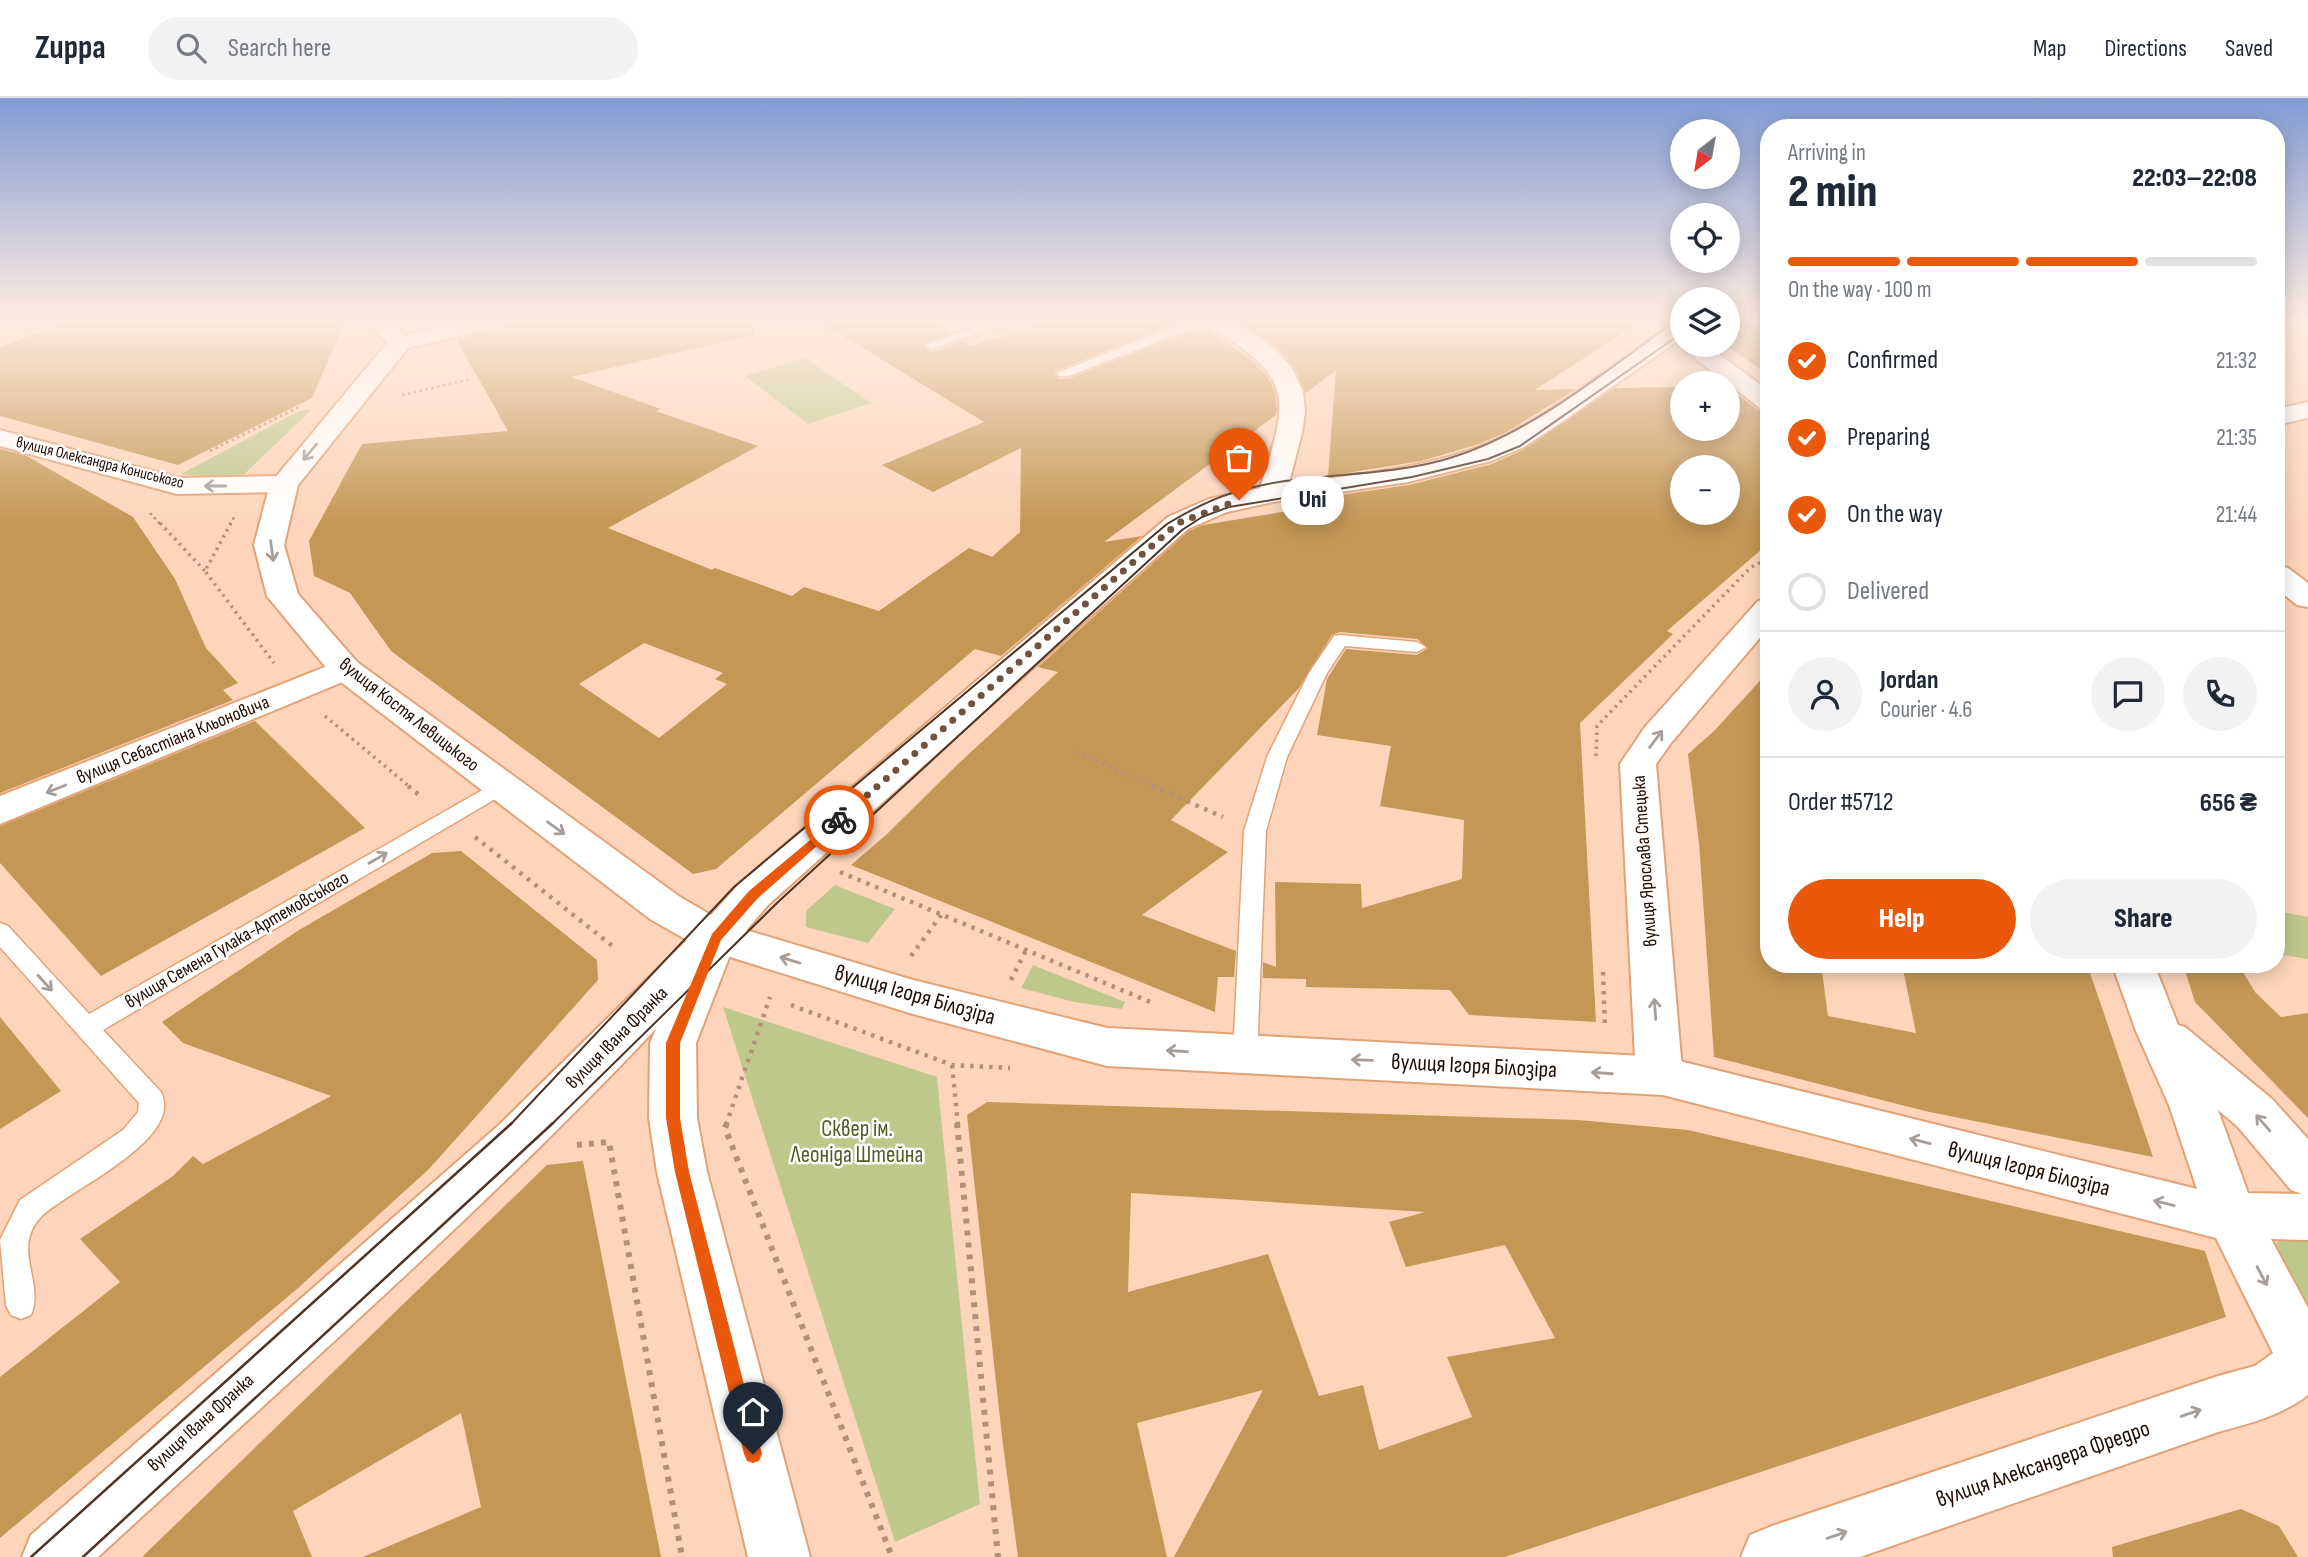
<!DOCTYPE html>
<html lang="en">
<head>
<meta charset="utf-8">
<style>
  body { margin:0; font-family:"Sofia Sans Condensed",sans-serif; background:#f2f2f3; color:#1f2937; height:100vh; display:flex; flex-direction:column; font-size:26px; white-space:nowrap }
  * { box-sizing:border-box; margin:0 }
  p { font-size:23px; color:#747a83 }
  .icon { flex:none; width:38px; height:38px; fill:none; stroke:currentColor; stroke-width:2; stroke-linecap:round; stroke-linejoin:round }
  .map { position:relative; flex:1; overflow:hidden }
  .drawer { position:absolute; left:1760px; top:21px; width:525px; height:854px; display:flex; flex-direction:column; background:#fff; border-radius:28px; box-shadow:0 4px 18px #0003 }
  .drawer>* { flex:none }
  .needle { width:46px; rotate:211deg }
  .controls { position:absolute; left:1670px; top:21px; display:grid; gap:14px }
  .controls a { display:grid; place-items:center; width:70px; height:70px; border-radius:50%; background:#fff; box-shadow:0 4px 18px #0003; font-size:35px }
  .pin { position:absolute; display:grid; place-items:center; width:60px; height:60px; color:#fff; margin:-72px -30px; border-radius:50% 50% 50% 0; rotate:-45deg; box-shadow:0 0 7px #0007 }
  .pin .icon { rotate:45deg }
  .courier { position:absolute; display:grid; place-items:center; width:70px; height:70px; margin:-35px; border:5px solid #ea580c; border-radius:50%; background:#fff; color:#222; box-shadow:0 2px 9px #0007 }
  .bubble { position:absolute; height:49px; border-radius:24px; background:#fff; box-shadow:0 4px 18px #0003; font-size:23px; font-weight:800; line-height:49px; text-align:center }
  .head em { font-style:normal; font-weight:800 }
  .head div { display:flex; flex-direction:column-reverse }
  .head { display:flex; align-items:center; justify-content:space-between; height:119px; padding:0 28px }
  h1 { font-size:46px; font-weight:800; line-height:52px }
  .bar { display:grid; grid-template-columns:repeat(4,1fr); gap:10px 7px; align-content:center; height:84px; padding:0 28px }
  .bar i { height:9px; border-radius:5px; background:#e0e1e3 }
  .bar .selected { background:#ea580c }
  .bar p { grid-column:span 4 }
  .line { display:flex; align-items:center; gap:18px; padding:0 28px; border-top:2px solid #e0e1e3 }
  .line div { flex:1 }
  .round { display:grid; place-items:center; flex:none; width:74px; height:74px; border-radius:37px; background:#f2f2f3 }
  ol { padding:0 28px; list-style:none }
  li { display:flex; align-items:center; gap:21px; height:77px }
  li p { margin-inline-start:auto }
  li .icon { padding:7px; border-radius:50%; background:#ea580c; color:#fff; stroke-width:4 }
  li:last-child { color:#747a83 }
  li i { width:38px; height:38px; border:4px solid #e0e1e3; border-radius:50% }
  .cta { display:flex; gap:14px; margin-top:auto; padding:14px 28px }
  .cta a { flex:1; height:80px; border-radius:42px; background:#ea580c; color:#fff; font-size:28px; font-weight:800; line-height:80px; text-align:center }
  .cta a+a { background:#f2f2f3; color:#1f2937 }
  header { display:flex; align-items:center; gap:42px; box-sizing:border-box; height:98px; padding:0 35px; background:#fff; border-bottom:2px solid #e0e1e3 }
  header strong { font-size:33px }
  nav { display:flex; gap:38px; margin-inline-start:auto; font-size:24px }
  .search { width:490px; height:63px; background:#f2f2f3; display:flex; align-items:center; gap:18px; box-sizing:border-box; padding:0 24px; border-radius:38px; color:#747a83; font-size:26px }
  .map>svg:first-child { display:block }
</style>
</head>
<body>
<header>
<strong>Zuppa</strong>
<div class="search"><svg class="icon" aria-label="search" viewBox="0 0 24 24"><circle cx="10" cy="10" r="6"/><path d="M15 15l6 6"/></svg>Search here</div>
<nav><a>Map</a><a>Directions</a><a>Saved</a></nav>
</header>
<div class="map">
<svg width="2308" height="1459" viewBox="0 0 2308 1459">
  <rect width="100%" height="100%" fill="#fed5bb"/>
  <!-- green -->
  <path fill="#bfc88b" d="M 805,260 L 871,305 L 808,326 L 745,278 Z
    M 301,312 L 311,312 L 238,382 L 181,376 Z
    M 835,787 L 895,811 L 868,845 L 806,829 L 806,813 Z
    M 2277,813 L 2308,819 L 2308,861 L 2277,856 Z
    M 1033,867 L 1125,904 L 1122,911 L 1074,904 L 1021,890 Z
    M 723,909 L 937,979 L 980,1406 L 895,1444 Z
    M 2297,1140 L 2308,1142 L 2308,1210 L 2270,1161 L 2277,1144 Z"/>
  <!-- building -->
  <path fill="#c59755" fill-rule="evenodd" d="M 72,222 L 346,222 L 312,300 L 178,367 L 0,318 L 0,249 Z
    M 510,222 L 656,222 L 665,230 L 673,222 L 753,222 L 755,237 L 571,279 L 661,311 L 656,313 L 758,348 L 608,430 L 712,472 L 715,470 L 792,498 L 804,489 L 879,513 L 969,450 L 992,459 L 1020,434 L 1021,350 L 933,394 L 882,367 L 984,324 L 817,222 L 930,222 L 951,235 L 922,246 L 931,254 L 964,243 L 971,248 L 1052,222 L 1195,222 L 1168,228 L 1056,273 L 1055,276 L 1059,281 L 1070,280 L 1178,238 L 1207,230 L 1254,264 L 1268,279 L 1275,294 L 1277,312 L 1276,317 L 1104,444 L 1142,438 L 1001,558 L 975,551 L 716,771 L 693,776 L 391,553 L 350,495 L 314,478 L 309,443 L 362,346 L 508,333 L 456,241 L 505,230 ZM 644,545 L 723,575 L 715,581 L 727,586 L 659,640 L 579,586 Z
    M 1236,222 L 1643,222 L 1535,292 L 1576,291 L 1505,335 L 1479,346 L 1421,363 L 1328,378 L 1336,272 L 1306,295 L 1294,269 L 1279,251 Z
    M 1727,222 L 1769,222 L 1769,277 L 1726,247 Z
    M 1682,289 L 1682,331 L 1727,331 L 1727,289 L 1758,312 L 1769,314 L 1769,445 L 1667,533 L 1673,536 L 1580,625 L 1596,924 L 1469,917 L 1450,892 L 1306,889 L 1306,881 L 1263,880 L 1263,864 L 1276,869 L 1275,784 L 1361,786 L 1362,810 L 1462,781 L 1464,722 L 1380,708 L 1391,648 L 1317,637 L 1327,581 L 1346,551 L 1417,557 L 1428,550 L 1417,541 L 1340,534 L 1332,537 L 1299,590 L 1171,722 L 1228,754 L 1142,817 L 1236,853 L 1234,879 L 1218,879 L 1215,914 L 851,767 L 887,736 L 958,666 L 1058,574 L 1038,569 L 1189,433 L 1203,427 L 1325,407 L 1326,399 L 1409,387 L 1492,366 L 1525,351 L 1615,290 ZM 1682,369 L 1727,369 L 1727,415 L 1682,415 Z
    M 0,351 L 25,357 L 133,419 L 175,481 L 206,550 L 238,585 L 223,592 L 233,602 L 0,695 Z
    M 1769,573 L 1769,866 L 1821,866 L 1828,918 L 1916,935 L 1902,866 L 2087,866 L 2153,1059 L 1925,1013 L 1714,959 L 1699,745 L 1688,656 L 1714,633 Z
    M 255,623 L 365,730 L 101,878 L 0,765 L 0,728 Z
    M 461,753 L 597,862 L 598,882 L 429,1071 L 297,1191 L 0,1440 L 0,1279 L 120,1184 L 80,1141 L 173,1078 L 193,1058 L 203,1066 L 331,998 L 183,945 L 162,924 L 299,832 L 432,755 Z
    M 2183,866 L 2238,866 L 2255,894 L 2281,919 L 2308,915 L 2308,1020 L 2195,904 Z
    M 0,919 L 61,993 L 0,1031 Z
    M 987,1004 L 1578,1022 L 1688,1032 L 2205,1153 L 2226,1219 L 1505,1459 L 1174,1459 L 1263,1292 L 1137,1325 L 1167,1459 L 1018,1459 L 1002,1339 L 967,1017 ZM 1131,1095 L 1425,1114 L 1389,1124 L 1406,1169 L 1505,1147 L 1555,1240 L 1447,1259 L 1472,1319 L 1379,1352 L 1363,1287 L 1319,1298 L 1268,1156 L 1128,1194 Z
    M 583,1063 L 661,1459 L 363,1459 L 481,1409 L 461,1315 L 293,1413 L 312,1459 L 142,1459 L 547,1067 Z
    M 2241,1411 L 2279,1428 L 2298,1459 L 2113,1459 L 2112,1449 Z"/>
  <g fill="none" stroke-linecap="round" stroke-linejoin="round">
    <!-- service casing -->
    <g stroke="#e2a276" stroke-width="3">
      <path id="service" d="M 658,222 L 670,222 L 671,223 L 665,227 Z
        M 1004,222 L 1036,222 L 1030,226 L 995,230 L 930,251 L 924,247 L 989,224 Z
        M 1206,222 L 1223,223 L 1177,236 L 1069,278 L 1059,278 L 1057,275 L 1169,230 Z
        M 1340,537 L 1417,544 L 1426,549 L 1417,554 L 1345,548 L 1327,575 L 1287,659 L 1266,733 L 1257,958 L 1254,965 L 1245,968 L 1236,965 L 1233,958 L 1244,733 L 1267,659 L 1309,575 L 1334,538 Z
        M 500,682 L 507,684 L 510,689 L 507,694 L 103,932 L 161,994 C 185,1042 68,1092 41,1119 C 11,1150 45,1185 31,1217 L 21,1221 L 11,1217 L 6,1207 L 0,1142 L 20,1102 L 123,1032 L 138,1014 L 139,1005 L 0,849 L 0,825 L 8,828 L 89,916 Z"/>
    </g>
    <!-- minor casing -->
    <g stroke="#e2a276" stroke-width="4">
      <path id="minor" d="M 468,222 L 507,222 L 504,227 L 400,252 L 392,250 L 388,245 L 392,240 Z
        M 2308,304 L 2308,320 L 2277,327 L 2277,311 Z
        M 0,332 L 178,380 L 284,378 L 294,380 L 298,386 L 294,392 L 284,394 L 177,396 L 0,348 Z
        M 2277,467 L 2288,470 L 2308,485 L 2308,509 L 2297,507 L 2277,491 Z
        M 1769,501 L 1769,529 L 1671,645 L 1656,666 L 1681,960 L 1686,978 L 1679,992 L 1663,997 L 1647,992 L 1635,960 L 1620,666 L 1645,629 L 1758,503 Z
        M 345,561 L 357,564 L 362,571 L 357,578 L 0,726 L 0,698 Z"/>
    </g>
    <!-- tertiary casing -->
    <g stroke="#e2a276" stroke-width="4">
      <path id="tertiary" d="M 1682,245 L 1707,247 L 1769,293 L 1769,312 L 1760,310 L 1684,252 Z
        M 716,823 L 913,882 L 1107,930 L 1663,959 L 2197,1091 L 2169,1007 L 2136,933 L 2112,866 L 2154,866 L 2178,927 L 2185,929 L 2272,1001 L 2308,1041 L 2308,1142 L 2271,1141 L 2308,1210 L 2308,1297 C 2280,1318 2251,1325 2218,1334 L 1860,1459 L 1741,1459 L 1750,1437 L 1772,1428 L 2218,1278 L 2255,1268 L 2273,1255 L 2216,1140 L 1663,997 L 1107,968 L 913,916 L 701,850 L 695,839 L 701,828 ZM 2218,1012 L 2238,1029 L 2291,1092 L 2302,1096 L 2248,1095 Z"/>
    </g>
    <!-- secondary casing -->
    <g stroke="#e2a276" stroke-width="4">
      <path id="secondary" d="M 1682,222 L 1682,240 L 1565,322 L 1524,349 L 1491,363 L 1408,384 L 1272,404 L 1262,402 L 1258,396 L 1262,390 L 1272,388 C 1346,377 1438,372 1506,337 C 1563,308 1621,261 1674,224 Z
        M 716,823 L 731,828 L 737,839 L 696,945 L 697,1020 L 707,1074 L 810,1459 L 748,1459 L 657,1074 L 649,1020 L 650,945 L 695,839 L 701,828 Z"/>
    </g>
    <!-- primary casing -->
    <g stroke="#e2a276" stroke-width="4">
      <path id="primary" d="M 366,222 L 390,222 L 412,245 L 298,387 L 284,447 L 298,496 L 357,564 L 680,799 L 711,817 L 740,785 L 1168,419 L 1209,401 L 1260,390 C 1290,297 1294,280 1207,227 L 1204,222 L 1231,222 L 1254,236 L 1277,253 L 1292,270 L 1303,293 L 1305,313 L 1302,335 L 1286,396 L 1282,402 L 1227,414 L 1188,431 L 768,807 C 565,1043 327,1248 98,1459 L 22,1459 L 31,1437 L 499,1027 L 687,842 L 650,821 L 333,578 L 267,498 L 254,447 L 270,386 L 387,245 Z"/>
    </g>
    <!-- path-far3 -->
    <path stroke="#b3907b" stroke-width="2.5" stroke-dasharray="2.5 3.5" stroke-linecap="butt" d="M 1484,248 L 1503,256
      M 402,297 L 471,281
      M 210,353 L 299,309
      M 1228,370 L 1243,358
      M 150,415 L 161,427
      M 230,427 L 234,419"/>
    <!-- path-far2 -->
    <path stroke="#b3907b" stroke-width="3.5" stroke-dasharray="2.5 4.5" stroke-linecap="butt" d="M 160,425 L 205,473
      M 231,425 L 205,473 L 274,565
      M 325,618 L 410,689
      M 1077,654 L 1156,689
      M 1596,658 L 1597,628 L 1750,470 L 1769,460"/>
    <!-- path-far1 -->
    <path stroke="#b3907b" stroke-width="4.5" stroke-dasharray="3.5 6" stroke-linecap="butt" d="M 408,688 L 423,700
      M 1152,688 L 1223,719
      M 475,739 L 615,850
      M 840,774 L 1155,906
      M 911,858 L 942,816
      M 1603,874 L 1605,931
      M 1011,882 L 1026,852
      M 791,907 L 952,967 L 1010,970
      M 952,967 L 958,1027
      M 726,1027 L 770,899"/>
    <!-- path -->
    <path stroke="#b3907b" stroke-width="6" stroke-dasharray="5 7" stroke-linecap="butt" d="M 727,1025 L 725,1030 L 892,1459
      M 957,1025 L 998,1459
      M 577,1047 L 609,1044 L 682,1459"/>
    <!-- service -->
    <use href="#service" fill="#fff" fill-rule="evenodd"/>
    <!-- minor -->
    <use href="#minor" fill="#fff" fill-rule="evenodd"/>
    <!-- tertiary -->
    <use href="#tertiary" fill="#fff" fill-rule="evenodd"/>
    <!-- secondary -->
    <use href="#secondary" fill="#fff" fill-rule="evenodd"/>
    <!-- primary -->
    <use href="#primary" fill="#fff" fill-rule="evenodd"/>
    <!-- tram-far1 -->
    <path stroke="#4e3425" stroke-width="2" d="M 510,1027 L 734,789 L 1167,426 C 1187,414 1207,403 1229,396 C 1300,372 1378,382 1450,360 C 1534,334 1606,272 1677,222
      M 551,1027 L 777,805 L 1182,432 L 1202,419 L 1229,409 L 1412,379 L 1488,361 L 1520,348 L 1682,235"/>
    <!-- tram -->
    <path stroke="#4e3425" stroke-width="2.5" d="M 31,1459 L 512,1025
      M 83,1459 L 553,1025"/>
  </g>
  <!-- one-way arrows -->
  <defs><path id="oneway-shaft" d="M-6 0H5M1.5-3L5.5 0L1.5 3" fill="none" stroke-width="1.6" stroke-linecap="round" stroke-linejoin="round" transform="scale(1.75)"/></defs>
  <g stroke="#a79e99">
    <use href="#oneway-shaft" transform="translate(310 354) rotate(130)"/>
    <use href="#oneway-shaft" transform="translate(215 388) rotate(180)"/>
    <use href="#oneway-shaft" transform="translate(272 453) rotate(82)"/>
    <use href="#oneway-shaft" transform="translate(1656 641) rotate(-53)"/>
    <use href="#oneway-shaft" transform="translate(56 691) rotate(158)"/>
    <use href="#oneway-shaft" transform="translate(556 730) rotate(36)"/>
    <use href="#oneway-shaft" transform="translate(378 760) rotate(-30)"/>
    <use href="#oneway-shaft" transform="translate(790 862) rotate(-163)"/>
    <use href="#oneway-shaft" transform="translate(45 885) rotate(48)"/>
    <use href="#oneway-shaft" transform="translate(1655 911) rotate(-94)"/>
    <use href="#oneway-shaft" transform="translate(1177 953) rotate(-176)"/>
    <use href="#oneway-shaft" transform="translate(1362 962) rotate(-178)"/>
    <use href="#oneway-shaft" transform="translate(1602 975) rotate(-176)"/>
    <use href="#oneway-shaft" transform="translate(2263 1025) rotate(-131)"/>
    <use href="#oneway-shaft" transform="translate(1920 1043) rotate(-166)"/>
    <use href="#oneway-shaft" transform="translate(2164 1105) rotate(-166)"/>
    <use href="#oneway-shaft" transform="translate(2262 1178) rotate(62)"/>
    <use href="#oneway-shaft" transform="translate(2191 1315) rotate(-19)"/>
    <use href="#oneway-shaft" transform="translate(1837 1437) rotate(-19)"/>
  </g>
  <!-- sky -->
  <linearGradient id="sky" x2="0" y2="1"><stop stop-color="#819bd4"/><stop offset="0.52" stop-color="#ffece0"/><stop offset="1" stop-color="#ffece0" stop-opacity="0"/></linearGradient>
  <rect width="2308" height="426" fill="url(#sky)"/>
  <!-- route -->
  <path fill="#ea580c" d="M 839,718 L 844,722 L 843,725 L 758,800 L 721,842 L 680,945 L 680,1020 L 689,1074 L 762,1356 L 759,1363 L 753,1365 L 747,1363 L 744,1356 L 675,1074 L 666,1020 L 666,945 L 712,836 L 749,793 Z"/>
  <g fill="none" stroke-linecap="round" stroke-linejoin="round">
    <!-- done -->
    <path stroke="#705241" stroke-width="7" stroke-dasharray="0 12.6" d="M 839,722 L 1178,425 L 1239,402"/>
  </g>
  <g text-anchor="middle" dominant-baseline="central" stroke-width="5" stroke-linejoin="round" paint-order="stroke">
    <!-- far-street labels -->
    <g font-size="16" fill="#230c00" stroke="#fff">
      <text transform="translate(100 365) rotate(14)">вулиця Олександра Кониського</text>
    </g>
    <!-- street labels -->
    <g font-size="19" fill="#230c00" stroke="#fff">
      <text transform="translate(409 617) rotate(38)">вулиця Костя Левицького</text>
      <text transform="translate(173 642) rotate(-22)">вулиця Себастіана Кльоновича</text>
      <text transform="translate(1645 763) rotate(-94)">вулиця Ярослава Стецька</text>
      <text transform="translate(237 842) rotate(-30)">вулиця Семена Гулака-Артемовського</text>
      <text transform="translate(617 940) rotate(-45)">вулиця Івана Франка</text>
      <text transform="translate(201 1325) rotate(-42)">вулиця Івана Франка</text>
    </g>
    <!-- near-street labels -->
    <g font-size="23" fill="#230c00" stroke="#fff">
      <text transform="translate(915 897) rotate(16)">вулиця Ігоря Білозіра</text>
      <text transform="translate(1474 968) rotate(3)">вулиця Ігоря Білозіра</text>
      <text transform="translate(2029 1071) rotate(14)">вулиця Ігоря Білозіра</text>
      <text transform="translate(2043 1366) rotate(-19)">вулиця Александера Фредро</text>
    </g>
    <!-- near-park labels -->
    <g font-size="23" fill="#555b24" stroke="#fff">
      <text x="857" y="1031">Сквер ім.<tspan x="857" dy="26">Леоніда Штейна</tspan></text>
    </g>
  </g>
</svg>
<div class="controls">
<a><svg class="needle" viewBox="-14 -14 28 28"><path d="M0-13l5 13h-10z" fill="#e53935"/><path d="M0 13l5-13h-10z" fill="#747a83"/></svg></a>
<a><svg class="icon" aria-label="locate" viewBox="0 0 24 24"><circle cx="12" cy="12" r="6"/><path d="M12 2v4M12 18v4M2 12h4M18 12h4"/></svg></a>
<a><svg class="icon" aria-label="layers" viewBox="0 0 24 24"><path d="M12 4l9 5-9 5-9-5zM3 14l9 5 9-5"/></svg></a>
<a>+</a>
<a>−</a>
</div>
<div class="pin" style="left:1239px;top:402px;background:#ea580c"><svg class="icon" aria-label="bag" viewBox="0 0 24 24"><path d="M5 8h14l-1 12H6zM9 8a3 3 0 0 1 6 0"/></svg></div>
<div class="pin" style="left:753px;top:1356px;background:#1f2937"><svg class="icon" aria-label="home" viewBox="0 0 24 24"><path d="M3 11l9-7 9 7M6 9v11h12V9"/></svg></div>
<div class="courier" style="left:839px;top:722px"><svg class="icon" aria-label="bike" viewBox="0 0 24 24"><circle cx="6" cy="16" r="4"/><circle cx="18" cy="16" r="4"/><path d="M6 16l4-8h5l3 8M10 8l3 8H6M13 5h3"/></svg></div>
<div class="bubble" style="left:1281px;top:378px;width:63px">Uni</div>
<section class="drawer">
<div class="head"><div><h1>2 min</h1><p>Arriving in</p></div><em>22:03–22:08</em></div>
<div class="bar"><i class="selected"></i><i class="selected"></i><i class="selected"></i><i></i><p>On the way · 100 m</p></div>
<ol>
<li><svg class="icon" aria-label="check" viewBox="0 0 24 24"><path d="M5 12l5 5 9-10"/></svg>Confirmed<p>21:32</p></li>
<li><svg class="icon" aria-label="check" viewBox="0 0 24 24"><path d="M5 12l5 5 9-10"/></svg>Preparing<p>21:35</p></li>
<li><svg class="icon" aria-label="check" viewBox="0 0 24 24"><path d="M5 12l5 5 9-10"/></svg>On the way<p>21:44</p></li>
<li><i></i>Delivered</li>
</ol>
<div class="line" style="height:126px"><a class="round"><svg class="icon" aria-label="person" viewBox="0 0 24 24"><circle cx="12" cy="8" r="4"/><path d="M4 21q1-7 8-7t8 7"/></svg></a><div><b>Jordan</b><p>Courier · 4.6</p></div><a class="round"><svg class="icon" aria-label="chat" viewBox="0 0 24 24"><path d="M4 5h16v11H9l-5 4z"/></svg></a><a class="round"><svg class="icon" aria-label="phone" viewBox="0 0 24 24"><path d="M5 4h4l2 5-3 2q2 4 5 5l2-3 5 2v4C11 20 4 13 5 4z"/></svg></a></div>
<div class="line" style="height:91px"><div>Order #5712</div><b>656 ₴</b></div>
<div class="cta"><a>Help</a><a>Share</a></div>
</section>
</div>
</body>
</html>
